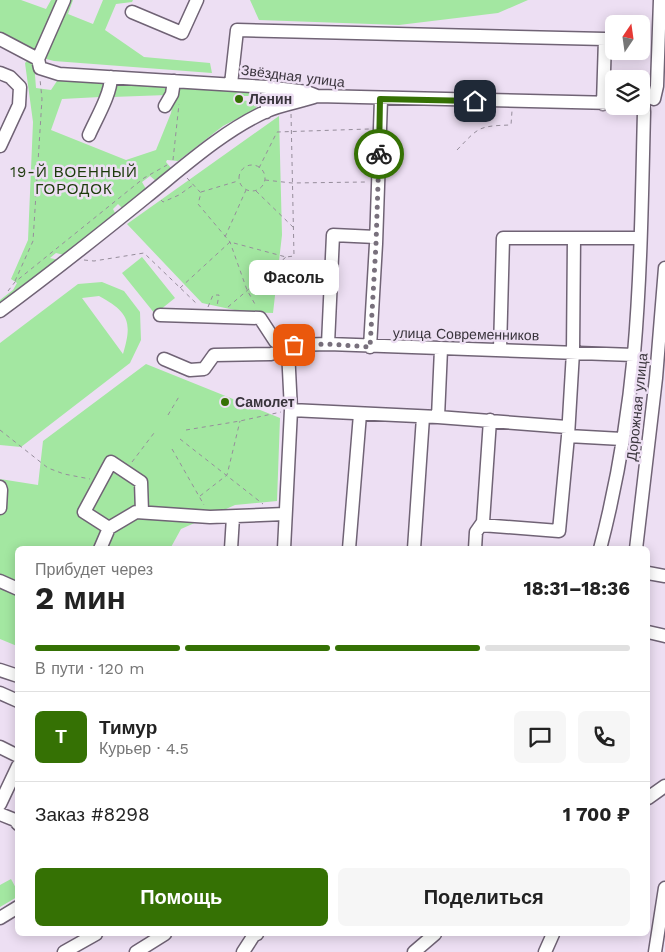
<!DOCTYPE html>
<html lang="ru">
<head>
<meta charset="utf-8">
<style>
  body { margin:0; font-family:"Work Sans",sans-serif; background:#f6f6f6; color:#222; height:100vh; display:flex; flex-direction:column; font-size:19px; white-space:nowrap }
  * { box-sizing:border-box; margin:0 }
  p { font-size:16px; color:#767676 }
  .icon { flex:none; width:28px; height:28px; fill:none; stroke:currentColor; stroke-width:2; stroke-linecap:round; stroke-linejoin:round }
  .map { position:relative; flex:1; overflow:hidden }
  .panel { position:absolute; left:15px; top:546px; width:635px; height:390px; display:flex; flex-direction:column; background:#fff; border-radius:8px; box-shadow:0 2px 12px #0003 }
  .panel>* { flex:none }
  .needle { width:32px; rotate:13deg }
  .buttons { position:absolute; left:605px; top:15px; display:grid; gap:10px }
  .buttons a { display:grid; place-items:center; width:45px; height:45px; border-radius:8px; background:#fff; box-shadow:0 2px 12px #0003; font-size:25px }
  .pin { position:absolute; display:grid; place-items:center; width:42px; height:42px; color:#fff; margin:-21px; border-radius:10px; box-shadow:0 2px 8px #0006 }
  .courier { position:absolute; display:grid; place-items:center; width:50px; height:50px; margin:-25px; border:4px solid #357104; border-radius:50%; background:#fff; color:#222; box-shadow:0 1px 6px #0007 }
  .bubble { position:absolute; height:35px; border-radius:8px; background:#fff; box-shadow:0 2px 12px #0003; font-size:16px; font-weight:700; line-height:35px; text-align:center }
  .overview em { font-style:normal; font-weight:700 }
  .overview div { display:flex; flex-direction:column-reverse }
  .overview { display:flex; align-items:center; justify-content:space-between; height:85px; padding:0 20px }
  h1 { font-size:32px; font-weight:700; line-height:38px }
  .bar { display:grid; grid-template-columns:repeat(4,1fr); gap:8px 5px; align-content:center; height:60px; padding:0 20px }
  .bar i { height:6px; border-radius:4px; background:#e0e0e0 }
  .bar .selected { background:#357104 }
  .bar p { grid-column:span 4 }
  .line { display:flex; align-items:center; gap:12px; padding:0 20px; border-top:1px solid #e0e0e0 }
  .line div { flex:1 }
  .round { display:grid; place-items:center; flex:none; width:52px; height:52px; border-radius:8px; background:#f6f6f6 }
  .primary-button { display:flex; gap:10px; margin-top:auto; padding:10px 20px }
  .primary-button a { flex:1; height:58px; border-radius:8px; background:#357104; color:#fff; font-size:20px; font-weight:700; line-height:58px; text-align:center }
  .primary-button a+a { background:#f6f6f6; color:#222 }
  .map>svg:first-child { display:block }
</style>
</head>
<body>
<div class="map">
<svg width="665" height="952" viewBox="0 0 665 952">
  <rect width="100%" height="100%" fill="#eddff3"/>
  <!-- green -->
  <path fill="#a3e7a1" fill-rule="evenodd" d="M 0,0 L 21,0 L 46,9 L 51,0 L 73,0 L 68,14 L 93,24 L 103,0 L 133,0 L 132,2 L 116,4 L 105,30 L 144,57 L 210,63 L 212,73 L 54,61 L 19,52 L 0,43 Z
    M 250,0 L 528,0 L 498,13 L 399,25 L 259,20 Z
    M 30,58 L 34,62 L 36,88 L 51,90 L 59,78 L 106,81 L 100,97 L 62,99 L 51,130 L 126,160 L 156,150 L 171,113 L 177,85 L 260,93 L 261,96 L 236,96 L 235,100 L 261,102 L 254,110 L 223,126 L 178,161 L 167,160 L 166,162 L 171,168 L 170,171 L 156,181 L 150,176 L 142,182 L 146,189 L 122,208 L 118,204 L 113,209 L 115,213 L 64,255 L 56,253 L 50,258 L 59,260 L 0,304 L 0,300 L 13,290 L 17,283 L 11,279 L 28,240 L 33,122 L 25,63 Z
    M 117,82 L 170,85 L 167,95 L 112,97 Z
    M 279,116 L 282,235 L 273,313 L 244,312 L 202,303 L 127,224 Z
    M 142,257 L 175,298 L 155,314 L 122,273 Z
    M 102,282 L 124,291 L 140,312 L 141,340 L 130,363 L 21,447 L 0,445 L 0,343 L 78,284 ZM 99,296 C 128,312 133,321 123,354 L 82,298 Z
    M 146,364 L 280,418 L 277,501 L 235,505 L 181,529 L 170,549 L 18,549 L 17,646 L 0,639 L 0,479 L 38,485 L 43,441 Z
    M 11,879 L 17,890 L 17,897 L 0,907 L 0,885 Z"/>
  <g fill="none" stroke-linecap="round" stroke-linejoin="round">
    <!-- minor casing -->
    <g stroke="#706375" stroke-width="15">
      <path id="minor" d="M 132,12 L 182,33 L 197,0
        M 0,39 L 38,59
        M 38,59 L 40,68 L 59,74 L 267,87 L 307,92 L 317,96 L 614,103
        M 38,59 L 64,0
        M 0,73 L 10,77 L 20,87 L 19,105 L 0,146
        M 231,84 L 237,30 L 605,39 L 603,104
        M 654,99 L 657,86 L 660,0
        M 165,106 L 172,94 L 174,81
        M 266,112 L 268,101 L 267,87
        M 89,135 C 96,119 111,94 111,77
        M 0,311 C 50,274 98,236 146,197 C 182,168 224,130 267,111 C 283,104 301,102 317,96
        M 160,315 L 260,318 L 275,341 L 288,350
        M 328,344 L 333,235 L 376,237
        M 370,347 L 376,244 L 381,99
        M 500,350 L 503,238 L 640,238
        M 164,359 L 190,370 L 204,369 L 214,355 L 271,354 L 288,350
        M 291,410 L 438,417 L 567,427
        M 438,417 L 441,349
        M 568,436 L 622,439
        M 0,487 L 1,490 L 0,508
        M 481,525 L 559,531 L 568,436 L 573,352 L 574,238
        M 109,528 L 84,512 L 111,462 L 141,482 L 142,512
        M 100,549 L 109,528 L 136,512 L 210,517 L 285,514
        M 231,549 L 233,517
        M 284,549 L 291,410 L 288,350 L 293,345 L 328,344 L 634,355
        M 349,549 L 360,414
        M 414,549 L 423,417
        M 475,549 L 476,532 L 483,522 L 490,420
        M 600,549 C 616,488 628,417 634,354 C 641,274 642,192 644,112 L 643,101
        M 636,549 L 656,378 L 665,268
        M 648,573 L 665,576
        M 0,581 L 18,589
        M 648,632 L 665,636
        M 0,670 L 18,676
        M 0,693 L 18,701
        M 0,747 L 18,756
        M 648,798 L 665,786
        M 0,804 L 18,766
        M 0,814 L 15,820 L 18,824
        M 0,918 L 18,907
        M 64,952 L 96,934
        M 136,952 L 165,934
        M 243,952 L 254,935 L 257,934
        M 414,952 L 435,934
        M 545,952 L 553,934
        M 655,952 L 665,888"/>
    </g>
    <!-- path -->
    <path stroke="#968d9b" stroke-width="1" stroke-dasharray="4 4" stroke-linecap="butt" d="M 457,150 C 479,127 478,126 511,125 L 512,111
      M 173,160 L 179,104
      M239 178a13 13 0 1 1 26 0a13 13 0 1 1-26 0Z
      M 259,168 L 277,132 L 369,129
      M 187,178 L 201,193 L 198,204 L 230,242 L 247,290 L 256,306
      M 265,180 L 292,183 L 366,182
      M 256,191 L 294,228
      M 201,192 L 238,181
      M 161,200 L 163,202 L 179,195 L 193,185
      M 225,237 L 246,190
      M 84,260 L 94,261 L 144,253 L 198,305
      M 15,281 L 33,241 L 42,99 L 40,79
      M 180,288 L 230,242 L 286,257 L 294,256 L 291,113
      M 8,291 L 15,282 L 144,178 L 167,165
      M 208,307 L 213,295 L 219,295 L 217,306
      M 228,307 L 286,257
      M 168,415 L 180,395
      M 0,430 L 48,468 L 64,474 L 90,479
      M 186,430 L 240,421 L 281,412
      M 180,439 L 263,504
      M 172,449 L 204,505
      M 132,462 L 154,433
      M 200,496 L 227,475 L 240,421"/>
    <!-- minor -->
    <use href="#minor" stroke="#fff" stroke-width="12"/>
  </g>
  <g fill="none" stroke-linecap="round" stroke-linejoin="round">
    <!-- done -->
    <path stroke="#78707c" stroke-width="5" stroke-dasharray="0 9" d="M 294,345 L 328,344 L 370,347 L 376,244 L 379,154"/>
    <!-- route -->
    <path stroke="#357104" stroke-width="6" d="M 379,154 L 380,99 L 475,101"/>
  </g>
  <!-- markers -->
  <g fill="#357104" stroke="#eddff3" stroke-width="2">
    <circle cx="239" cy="99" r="5"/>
    <circle cx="225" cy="402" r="5"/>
  </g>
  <g text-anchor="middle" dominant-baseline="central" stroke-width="5" stroke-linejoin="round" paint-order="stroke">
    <!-- street labels -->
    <g font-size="14" fill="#39343c" stroke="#eddff3">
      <text transform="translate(293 76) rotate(7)">Звёздная улица</text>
      <text transform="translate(466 334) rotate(1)">улица Современников</text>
      <text transform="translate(637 407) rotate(-84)">Дорожная улица</text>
    </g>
    <!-- poi labels -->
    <g font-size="14" font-weight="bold" fill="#39343c" stroke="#eddff3" text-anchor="start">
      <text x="249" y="99">Ленин</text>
      <text x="235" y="402">Самолет</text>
    </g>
    <!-- neighbourhood labels -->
    <g font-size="15" letter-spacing="1" fill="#1d3a0b" stroke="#eddff3">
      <text x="74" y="172">19-Й ВОЕННЫЙ<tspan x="74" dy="17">ГОРОДОК</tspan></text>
    </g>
  </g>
</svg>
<div class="buttons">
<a><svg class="needle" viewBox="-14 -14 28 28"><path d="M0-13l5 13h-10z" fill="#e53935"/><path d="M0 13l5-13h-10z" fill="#767676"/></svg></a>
<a><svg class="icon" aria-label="layers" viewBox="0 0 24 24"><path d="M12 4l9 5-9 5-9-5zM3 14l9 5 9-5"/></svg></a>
</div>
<div class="pin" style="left:294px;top:345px;background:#ea580c"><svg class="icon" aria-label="bag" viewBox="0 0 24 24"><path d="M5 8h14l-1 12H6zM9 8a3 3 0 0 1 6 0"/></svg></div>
<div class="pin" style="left:475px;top:101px;background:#1f2937"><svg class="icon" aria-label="home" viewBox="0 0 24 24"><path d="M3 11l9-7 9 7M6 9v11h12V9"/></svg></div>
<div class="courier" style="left:379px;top:154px"><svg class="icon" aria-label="bike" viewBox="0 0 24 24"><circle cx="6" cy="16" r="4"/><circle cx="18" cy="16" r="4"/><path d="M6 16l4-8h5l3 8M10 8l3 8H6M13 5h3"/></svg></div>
<div class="bubble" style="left:249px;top:260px;width:90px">Фасоль</div>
<section class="panel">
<div class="overview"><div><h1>2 мин</h1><p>Прибудет через</p></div><em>18:31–18:36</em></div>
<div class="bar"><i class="selected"></i><i class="selected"></i><i class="selected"></i><i></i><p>В пути · 120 m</p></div>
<div class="line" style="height:90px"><b class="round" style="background:#357104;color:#fff">Т</b><div><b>Тимур</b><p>Курьер · 4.5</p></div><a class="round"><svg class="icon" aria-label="chat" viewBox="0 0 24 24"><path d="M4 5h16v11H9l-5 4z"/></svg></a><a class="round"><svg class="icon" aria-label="phone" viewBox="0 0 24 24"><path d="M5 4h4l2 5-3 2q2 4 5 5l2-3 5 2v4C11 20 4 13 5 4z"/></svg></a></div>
<div class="line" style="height:65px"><div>Заказ #8298</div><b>1 700 ₽</b></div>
<div class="primary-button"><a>Помощь</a><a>Поделиться</a></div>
</section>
</div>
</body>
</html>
